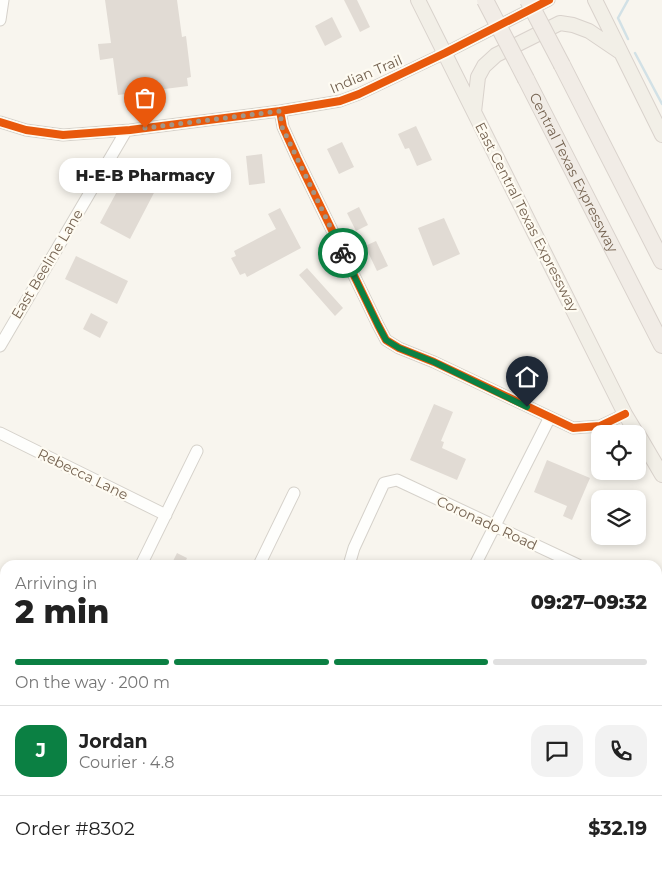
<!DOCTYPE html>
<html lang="en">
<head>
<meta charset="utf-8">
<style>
  body { margin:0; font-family:Montserrat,sans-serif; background:#f2f2f2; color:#222; height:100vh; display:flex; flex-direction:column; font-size:19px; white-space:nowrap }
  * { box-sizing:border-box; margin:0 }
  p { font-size:16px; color:#767676 }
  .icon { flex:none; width:28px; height:28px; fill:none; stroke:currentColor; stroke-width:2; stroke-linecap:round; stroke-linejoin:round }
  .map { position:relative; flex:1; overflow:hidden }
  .side { position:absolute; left:0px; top:560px; width:662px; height:310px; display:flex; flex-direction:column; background:#fff; border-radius:15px 15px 0 0; box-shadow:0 2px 8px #0003 }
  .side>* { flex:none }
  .buttons { position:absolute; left:591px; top:425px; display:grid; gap:10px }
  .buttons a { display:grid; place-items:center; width:55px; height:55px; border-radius:10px; background:#fff; box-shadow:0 2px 8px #0003; font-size:25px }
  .pin { position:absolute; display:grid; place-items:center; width:42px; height:42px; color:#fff; margin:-51px -21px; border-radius:50% 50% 50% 0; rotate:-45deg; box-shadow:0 0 5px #0007 }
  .pin .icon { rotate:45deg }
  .courier { position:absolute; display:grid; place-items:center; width:50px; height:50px; margin:-25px; border:4px solid #0b8043; border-radius:50%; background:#fff; color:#222; box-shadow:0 1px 6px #0007 }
  .bubble { position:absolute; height:35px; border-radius:15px; background:#fff; box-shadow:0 2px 8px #0003; font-size:16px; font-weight:800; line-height:35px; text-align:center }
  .summary em { font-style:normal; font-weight:800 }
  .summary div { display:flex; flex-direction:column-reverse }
  .summary { display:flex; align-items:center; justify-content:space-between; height:85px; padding:0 15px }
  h1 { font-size:32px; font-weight:800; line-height:38px }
  .bar { display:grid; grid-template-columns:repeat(4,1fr); gap:8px 5px; align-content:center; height:60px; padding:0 15px }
  .bar i { height:6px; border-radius:4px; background:#e0e0e0 }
  .bar .selected { background:#0b8043 }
  .bar p { grid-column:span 4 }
  .line { display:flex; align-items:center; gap:12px; padding:0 15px; border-top:1px solid #e0e0e0 }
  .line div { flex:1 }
  .round { display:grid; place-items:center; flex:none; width:52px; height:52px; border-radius:15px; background:#f2f2f2 }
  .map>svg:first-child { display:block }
</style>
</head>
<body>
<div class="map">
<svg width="662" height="870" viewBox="0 0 662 870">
  <rect width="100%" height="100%" fill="#f8f5ee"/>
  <!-- commercial -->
  <path fill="#efe6dc" d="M 662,836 L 662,870 L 646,870 L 648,865 L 658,865 L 658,846 Z"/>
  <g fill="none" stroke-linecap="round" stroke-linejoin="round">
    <!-- stream -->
    <path stroke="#d2e1e6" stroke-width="2.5" d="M 628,0 L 618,18 L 628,39
      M 635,53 L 662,104"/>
  </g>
  <!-- building -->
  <path fill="#e1dbd4" d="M 105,0 L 177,0 L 182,37 L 186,36 L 191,77 L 187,78 L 188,86 L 118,95 L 113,58 L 100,60 L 98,44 L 111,43 Z
    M 344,0 L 357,0 L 370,27 L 360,32 Z
    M 332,17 L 342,37 L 325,46 L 315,26 Z
    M 416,126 L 432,160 L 417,166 L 409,148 L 405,149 L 398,134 Z
    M 342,142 L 354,167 L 339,174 L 327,149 Z
    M 262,154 L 265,183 L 249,185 L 246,156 Z
    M 128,171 L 157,187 L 130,239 L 100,223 Z
    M 359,207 L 368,225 L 356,231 L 347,213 Z
    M 280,208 L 301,248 L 247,277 L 245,273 L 240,275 L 231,258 L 236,256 L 234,251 L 276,229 L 268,214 Z
    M 444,218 L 460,254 L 433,266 L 418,228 Z
    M 376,241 L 388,266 L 377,271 L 365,246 Z
    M 76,256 L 128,281 L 117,304 L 65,279 Z
    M 307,268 L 343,308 L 335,316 L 299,275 Z
    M 91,313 L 108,322 L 100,338 L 83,329 Z
    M 434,404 L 453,412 L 441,441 L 444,442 L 442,448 L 466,459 L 457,480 L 410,460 Z
    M 547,460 L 590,478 L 572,520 L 563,516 L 567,506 L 534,492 Z
    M 177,553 L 187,558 L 184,565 L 171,565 Z"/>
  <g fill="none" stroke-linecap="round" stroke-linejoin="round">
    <!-- minor casing -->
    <g stroke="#d5d1ca" stroke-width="13">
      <path id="minor" d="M 0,20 L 3,0
        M 280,111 L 283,127 L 297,158 L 378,325 L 386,340 L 399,348 L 434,362 L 573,428 L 600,426 L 625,414
        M 0,122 L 26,130 L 63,135 L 130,130 L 280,111 L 340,101 L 359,94 L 445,53 L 549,0
        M 0,346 L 126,131
        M 0,433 L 166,515
        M 141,565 L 197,451
        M 259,565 L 294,493
        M 349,565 L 354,548 L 384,483 L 397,480 L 578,565
        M 475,565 L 550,417
        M 0,585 L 5,588
        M 658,603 L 662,605
        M 0,737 L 5,740
        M 658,808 L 662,798
        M 0,851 L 5,841
        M 0,863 L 15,870
        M 108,870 L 110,865
        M 326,870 L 328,865
        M 628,870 L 630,865"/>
    </g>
    <!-- major casing -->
    <g stroke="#d9d2cc" stroke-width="16">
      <path id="major" d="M 418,0 L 625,414 L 637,434
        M 595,0 L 662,135
        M 474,112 L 478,77 L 484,66 L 496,55 L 560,23 L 573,25 L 589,31 L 620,52
        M 638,434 L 662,475"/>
    </g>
    <!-- highway casing -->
    <g stroke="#d9d2cc" stroke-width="18">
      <g id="highway">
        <path d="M 562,65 L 662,261"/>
        <path id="s1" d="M 526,79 L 662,345"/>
      </g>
    </g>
    <!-- minor -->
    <use href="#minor" stroke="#fefefc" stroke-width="11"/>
    <!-- major -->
    <use href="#major" stroke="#f2efe7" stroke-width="14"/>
    <!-- highway -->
    <use href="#highway" stroke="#f1ece6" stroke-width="16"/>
    <!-- highway-bridge casing -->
    <g stroke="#d9d2cc" stroke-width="18" stroke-linecap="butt">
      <path id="highway-bridge" d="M 485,0 L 526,79
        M 528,0 L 562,65"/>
    </g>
    <!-- highway-bridge -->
    <use href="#highway-bridge" stroke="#f1ece6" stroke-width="16"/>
    <!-- cycleway casing -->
    <g stroke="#fefbf2" stroke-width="11">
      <path id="cycleway" d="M 280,111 L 283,127 L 297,158 L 378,325 L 386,340 L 399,348 L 434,362 L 573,428 L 600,426 L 625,414
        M 0,122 L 26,130 L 63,135 L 130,130 L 280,111 L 340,101 L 359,94 L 445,53 L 549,0"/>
    </g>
    <!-- cycleway -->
    <use href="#cycleway" stroke="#e8590c" stroke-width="8"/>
  </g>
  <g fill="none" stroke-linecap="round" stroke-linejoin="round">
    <!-- done -->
    <path stroke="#a29587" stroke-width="5" stroke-dasharray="0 9" d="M 145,128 L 280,111 L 282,127 L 343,253"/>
    <!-- route -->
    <path stroke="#0b8043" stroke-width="6" d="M 343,253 L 378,325 L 386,340 L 399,348 L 434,362 L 527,407"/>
  </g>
  <g text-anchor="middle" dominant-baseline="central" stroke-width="4.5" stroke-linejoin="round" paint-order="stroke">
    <!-- street labels -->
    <g font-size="14" fill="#746250" stroke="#fefbf2">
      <text transform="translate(366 74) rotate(-23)">Indian Trail</text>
      <text stroke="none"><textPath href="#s1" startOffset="105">Central Texas Expressway</textPath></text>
      <text transform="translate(527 217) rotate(63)">East Central Texas Expressway</text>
      <text transform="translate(47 264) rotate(-59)">East Beeline Lane</text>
      <text transform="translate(83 474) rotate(26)">Rebecca Lane</text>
      <text transform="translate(487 523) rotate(25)">Coronado Road</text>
    </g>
  </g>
</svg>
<div class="buttons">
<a><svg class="icon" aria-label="locate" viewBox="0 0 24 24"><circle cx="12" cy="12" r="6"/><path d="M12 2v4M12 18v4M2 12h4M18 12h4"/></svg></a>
<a><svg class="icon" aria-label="layers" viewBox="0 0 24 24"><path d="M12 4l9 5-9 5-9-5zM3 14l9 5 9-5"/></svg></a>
</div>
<div class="pin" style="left:145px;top:128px;background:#ea580c"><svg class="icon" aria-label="bag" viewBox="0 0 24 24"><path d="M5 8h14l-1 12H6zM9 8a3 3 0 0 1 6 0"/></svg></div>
<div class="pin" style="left:527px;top:407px;background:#1f2937"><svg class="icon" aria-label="home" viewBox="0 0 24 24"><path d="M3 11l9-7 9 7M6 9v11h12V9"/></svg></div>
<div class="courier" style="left:343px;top:253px"><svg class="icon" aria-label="bike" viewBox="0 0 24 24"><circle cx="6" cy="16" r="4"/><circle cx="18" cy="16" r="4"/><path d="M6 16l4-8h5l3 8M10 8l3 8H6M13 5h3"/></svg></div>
<div class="bubble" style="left:59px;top:158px;width:172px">H-E-B Pharmacy</div>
<section class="side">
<div class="summary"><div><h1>2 min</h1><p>Arriving in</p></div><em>09:27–09:32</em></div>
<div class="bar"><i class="selected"></i><i class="selected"></i><i class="selected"></i><i></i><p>On the way · 200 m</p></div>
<div class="line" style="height:90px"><b class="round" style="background:#0b8043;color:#fff">J</b><div><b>Jordan</b><p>Courier · 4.8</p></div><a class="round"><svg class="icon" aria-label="chat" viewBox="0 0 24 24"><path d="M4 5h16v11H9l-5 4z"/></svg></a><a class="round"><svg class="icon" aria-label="phone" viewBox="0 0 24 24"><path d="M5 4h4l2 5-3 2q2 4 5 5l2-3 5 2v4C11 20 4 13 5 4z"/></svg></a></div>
<div class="line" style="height:65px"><div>Order #8302</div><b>$32.19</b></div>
</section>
</div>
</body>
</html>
